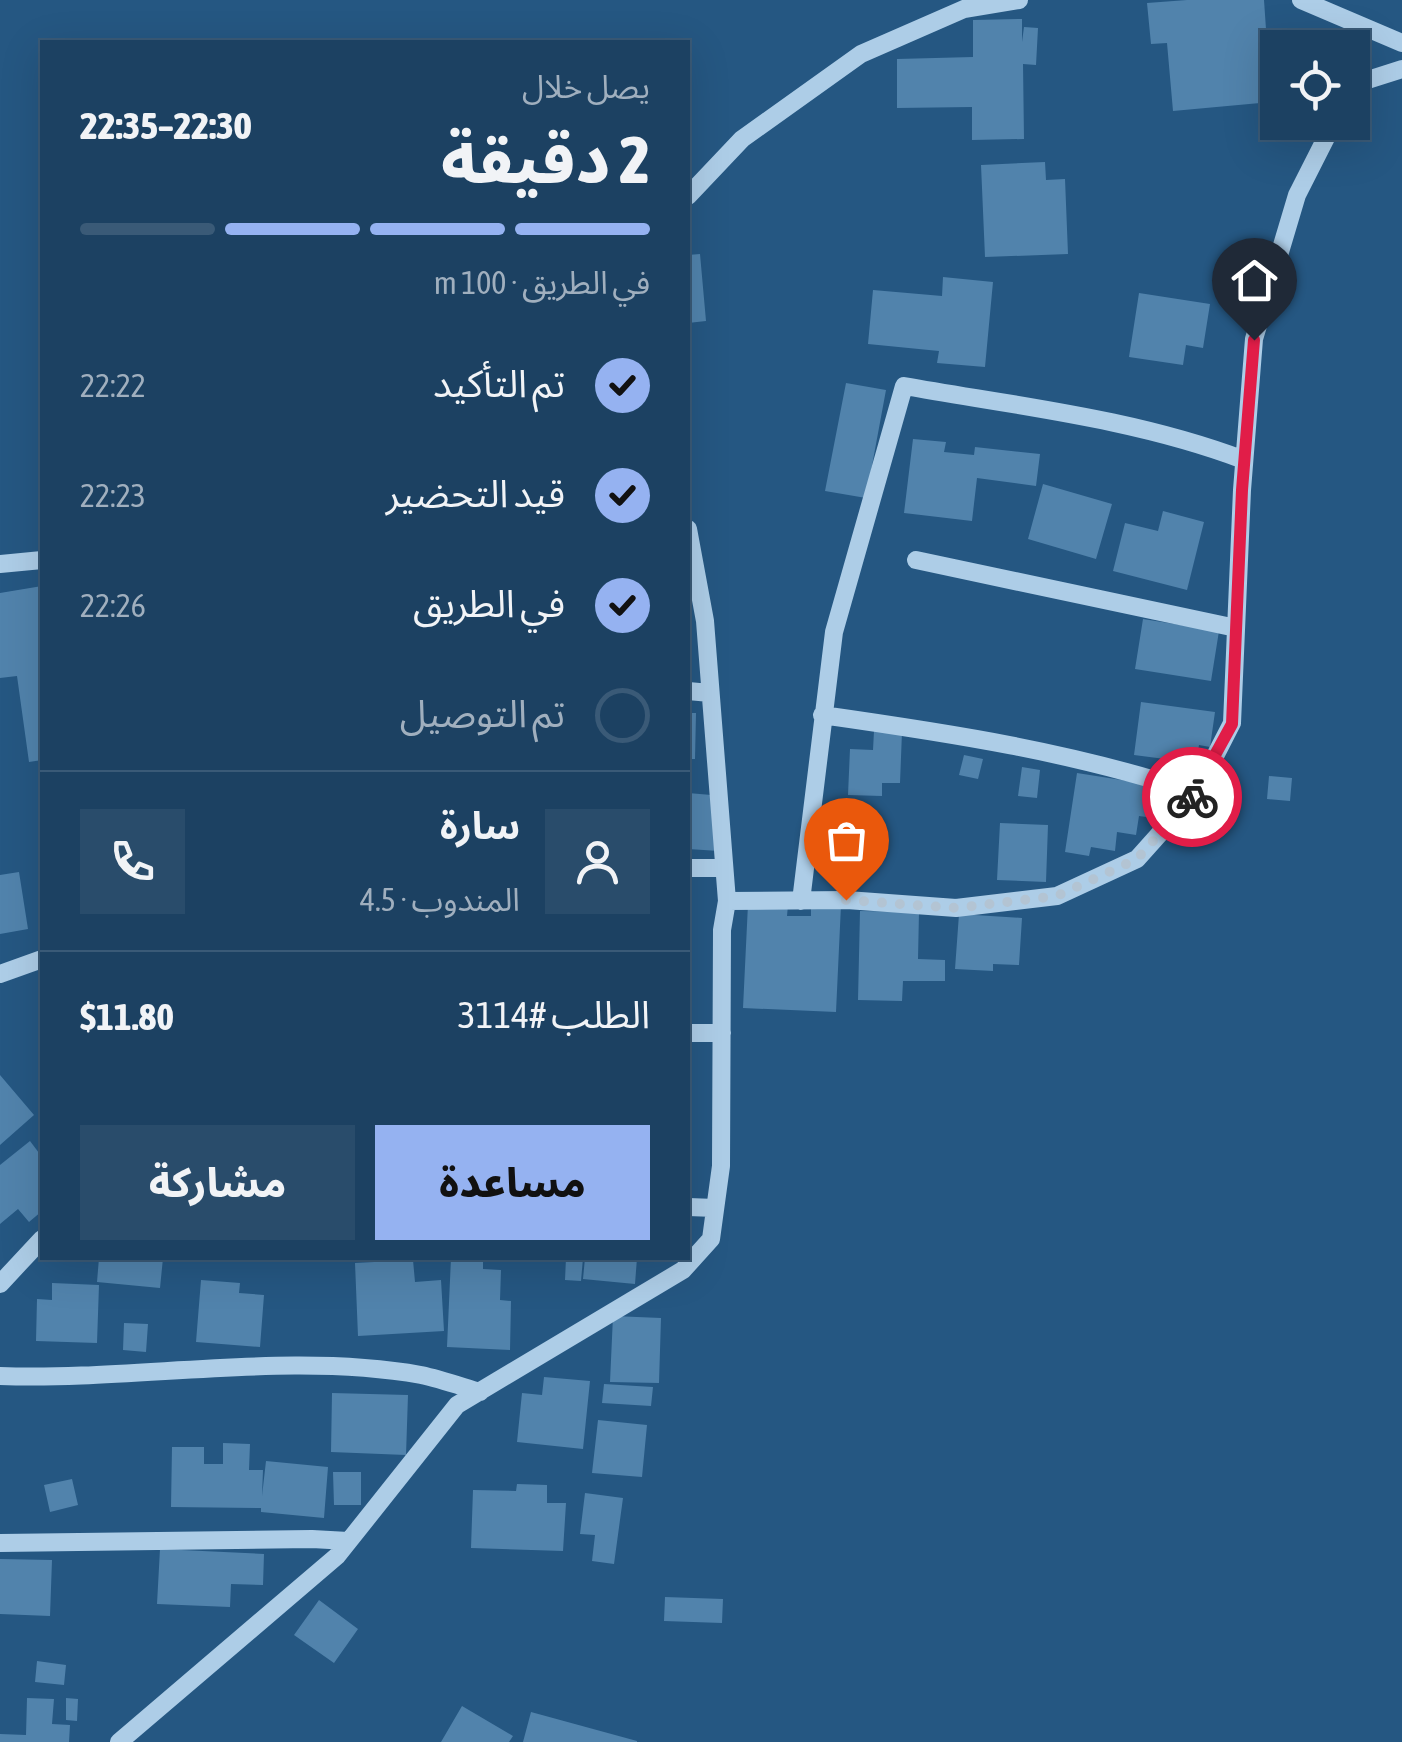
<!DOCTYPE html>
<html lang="ar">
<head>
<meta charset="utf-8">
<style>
  body { margin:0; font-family:"Asap Condensed","Noto Sans Arabic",sans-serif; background:#294c6b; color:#f1f3f6; direction:rtl; height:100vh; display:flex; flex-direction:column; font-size:38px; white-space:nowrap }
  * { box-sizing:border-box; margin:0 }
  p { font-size:32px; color:#a0afbe }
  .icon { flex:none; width:55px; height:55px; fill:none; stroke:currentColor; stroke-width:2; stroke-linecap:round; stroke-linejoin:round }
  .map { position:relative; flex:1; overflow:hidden; direction:ltr }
  .side { position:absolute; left:40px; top:40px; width:650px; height:1220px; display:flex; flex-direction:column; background:#1c4162; border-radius:0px; box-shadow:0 10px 40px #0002,0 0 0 2px #3a5a77; direction:rtl }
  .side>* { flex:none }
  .fabs { position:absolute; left:1260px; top:30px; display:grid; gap:20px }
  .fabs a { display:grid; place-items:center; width:110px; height:110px; border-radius:0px; background:#1c4162; box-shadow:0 10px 40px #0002,0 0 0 2px #3a5a77; font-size:50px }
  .pin { position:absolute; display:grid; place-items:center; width:85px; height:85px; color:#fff; margin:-102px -42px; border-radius:50% 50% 50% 0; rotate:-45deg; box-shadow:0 0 10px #0007 }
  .pin .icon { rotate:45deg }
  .courier { position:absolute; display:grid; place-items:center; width:100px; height:100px; margin:-50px; border:8px solid #e11d48; border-radius:50%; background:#fff; color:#222; box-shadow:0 2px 12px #0007 }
  .overview em { font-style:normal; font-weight:800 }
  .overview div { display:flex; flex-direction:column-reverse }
  .overview { display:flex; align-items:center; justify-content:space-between; height:170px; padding:0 40px }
  h1 { font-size:65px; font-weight:800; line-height:75px }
  .bar { display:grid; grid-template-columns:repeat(4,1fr); gap:15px 10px; align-content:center; height:120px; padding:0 40px }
  .bar i { height:12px; border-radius:8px; background:#3a5a77 }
  .bar .current { background:#95b2f1 }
  .bar p { grid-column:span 4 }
  .line { display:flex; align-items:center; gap:25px; padding:0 40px; border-top:2px solid #3a5a77 }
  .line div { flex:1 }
  .round { display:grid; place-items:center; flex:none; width:105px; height:105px; border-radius:0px; background:#294c6b }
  ol { padding:0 40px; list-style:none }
  li { display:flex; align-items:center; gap:30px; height:110px }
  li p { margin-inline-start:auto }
  li .icon { padding:10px; border-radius:50%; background:#95b2f1; color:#111; stroke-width:4 }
  li:last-child { color:#a0afbe }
  li i { width:55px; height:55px; border:5px solid #3a5a77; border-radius:50% }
  .primary-button { display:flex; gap:20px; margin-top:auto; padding:20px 40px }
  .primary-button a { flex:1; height:115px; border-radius:0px; background:#95b2f1; color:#111; font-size:40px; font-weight:800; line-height:115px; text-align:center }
  .primary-button a+a { background:#294c6b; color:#f1f3f6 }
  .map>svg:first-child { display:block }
</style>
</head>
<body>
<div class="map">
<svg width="1402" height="1742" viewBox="0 0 1402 1742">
  <rect width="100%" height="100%" fill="#255782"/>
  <!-- building -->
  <path fill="#5183ac" d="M 1187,0 L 1264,0 L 1271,102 L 1173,111 L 1167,43 L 1151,44 L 1147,3 Z
    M 1022,19 L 1022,42 L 1024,27 L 1038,28 L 1036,65 L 1023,64 L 1024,139 L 972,140 L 972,107 L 897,108 L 897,59 L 973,57 L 973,20 Z
    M 1045,162 L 1046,180 L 1065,179 L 1068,254 L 985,257 L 981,165 Z
    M 700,254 L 706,321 L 688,323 L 688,255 Z
    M 943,277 L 993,282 L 985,367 L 937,363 L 939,351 L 868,344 L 873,290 L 942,296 Z
    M 1139,293 L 1210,304 L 1203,348 L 1186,345 L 1183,365 L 1129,357 Z
    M 846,383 L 886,390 L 866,498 L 825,491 Z
    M 913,439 L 946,442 L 944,452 L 974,455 L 975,447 L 1040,454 L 1036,486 L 977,478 L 972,521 L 904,513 Z
    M 1043,484 L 1112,504 L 1096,559 L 1028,539 Z
    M 1163,511 L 1204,522 L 1187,590 L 1113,571 L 1125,523 L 1158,531 Z
    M 42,586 L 42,760 L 29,762 L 17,676 L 0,678 L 0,593 Z
    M 1143,619 L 1219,631 L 1211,681 L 1135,669 Z
    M 1141,702 L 1215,712 L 1210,747 L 1199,745 L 1196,763 L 1134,755 Z
    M 688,713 L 696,713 L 695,759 L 688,759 Z
    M 874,731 L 902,732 L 900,783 L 882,783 L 882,796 L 848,795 L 850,749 L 873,750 Z
    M 964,755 L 983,759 L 978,779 L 959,775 Z
    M 1022,767 L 1040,770 L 1037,798 L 1018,796 Z
    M 1077,773 L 1166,787 L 1161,819 L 1139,816 L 1136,835 L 1117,832 L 1115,851 L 1091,847 L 1089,856 L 1065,852 Z
    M 1269,776 L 1292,778 L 1290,801 L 1267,799 Z
    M 688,793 L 723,796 L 719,851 L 688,849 Z
    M 1000,823 L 1048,825 L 1046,882 L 997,880 Z
    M 19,872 L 28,929 L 0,934 L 0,875 Z
    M 811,903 L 841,905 L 836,1012 L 743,1008 L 748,904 L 788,905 L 787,916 L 811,916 Z
    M 860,911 L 919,912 L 918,959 L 945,960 L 945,981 L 903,981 L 902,1001 L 858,1000 Z
    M 959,914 L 1022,918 L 1019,965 L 993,964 L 993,971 L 955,969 Z
    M 0,1075 L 34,1115 L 0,1145 Z
    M 30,1141 L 42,1157 L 42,1211 L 29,1222 L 18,1209 L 0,1224 L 0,1165 Z
    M 99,1258 L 163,1258 L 160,1288 L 97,1282 Z
    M 451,1258 L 483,1258 L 483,1269 L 501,1270 L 500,1300 L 511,1301 L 510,1350 L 447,1347 Z
    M 566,1258 L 583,1258 L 581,1281 L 565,1280 Z
    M 585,1258 L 637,1258 L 635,1284 L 583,1279 Z
    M 413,1260 L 415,1282 L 441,1280 L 444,1331 L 358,1336 L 355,1263 Z
    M 201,1280 L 240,1283 L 239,1293 L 264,1295 L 260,1347 L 196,1342 Z
    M 52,1283 L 99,1285 L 97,1343 L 36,1341 L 37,1299 L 52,1300 Z
    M 613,1316 L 661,1318 L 659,1383 L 610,1382 Z
    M 124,1323 L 148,1324 L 146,1352 L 123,1350 Z
    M 544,1377 L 590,1381 L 583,1449 L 517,1442 L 522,1393 L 542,1395 Z
    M 604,1384 L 653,1387 L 651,1406 L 602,1403 Z
    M 332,1393 L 408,1395 L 406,1455 L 331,1452 Z
    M 598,1420 L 647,1425 L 642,1477 L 592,1473 Z
    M 223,1443 L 250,1444 L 249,1470 L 263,1470 L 262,1496 L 266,1461 L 328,1467 L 324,1518 L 261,1512 L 261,1508 L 171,1507 L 172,1447 L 204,1447 L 204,1464 L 223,1464 Z
    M 333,1472 L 361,1472 L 361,1505 L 334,1505 Z
    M 72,1479 L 78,1505 L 50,1512 L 44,1485 Z
    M 517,1484 L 547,1485 L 547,1503 L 566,1503 L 563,1551 L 471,1548 L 473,1490 L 516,1491 Z
    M 585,1493 L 623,1498 L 614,1564 L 592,1561 L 595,1535 L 580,1534 Z
    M 160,1549 L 264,1554 L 263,1585 L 231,1584 L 230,1607 L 157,1604 Z
    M 0,1559 L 52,1560 L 50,1616 L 0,1614 Z
    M 665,1597 L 723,1599 L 722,1623 L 664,1621 Z
    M 319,1600 L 358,1629 L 334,1663 L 294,1635 Z
    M 37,1661 L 66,1665 L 64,1685 L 35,1682 Z
    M 27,1698 L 54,1699 L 52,1724 L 70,1725 L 69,1742 L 0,1742 L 0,1734 L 26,1735 Z
    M 66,1698 L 78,1699 L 77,1721 L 66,1720 Z
    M 462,1706 L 513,1736 L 509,1742 L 441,1742 Z
    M 531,1712 L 637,1741 L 637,1742 L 523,1742 Z"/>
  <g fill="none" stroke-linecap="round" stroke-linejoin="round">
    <!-- minor -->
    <path stroke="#adcde7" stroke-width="18" d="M 1301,0 L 1402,43
      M 1352,85 L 1402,69
      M 688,196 L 742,139 L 861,54 L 964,9 L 1019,0
      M 916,560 L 1236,628
      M 0,564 L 42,560
      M 688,691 L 710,693
      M 822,715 C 949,733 1074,752 1196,793
      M 688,868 L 722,868
      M 727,901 L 847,900 L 956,908 L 1057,896 L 1137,859 L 1196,793 L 1232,723 L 1242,490 L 1254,339 L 1297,195 L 1334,122
      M 801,901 L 834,632 L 904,386 C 1017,406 1136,419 1244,460
      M 0,974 L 42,959
      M 688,1033 L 722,1033
      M 688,1207 L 715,1208
      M 0,1284 L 42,1239
      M 0,1376 C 136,1381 287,1351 421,1375 C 440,1379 460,1386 480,1392
      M 0,1543 L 312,1539 L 348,1541
      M 119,1742 L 337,1556 L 457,1405 L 683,1270 L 711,1239 L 721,1166 L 722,930 L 727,901 L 705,621 L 688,529"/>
  </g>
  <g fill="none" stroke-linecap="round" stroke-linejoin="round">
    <!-- done -->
    <path stroke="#b3c4d3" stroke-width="10" stroke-dasharray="0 18" d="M 846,900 L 956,908 L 1057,896 L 1137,859 L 1192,797"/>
    <!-- route -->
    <path stroke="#e11d48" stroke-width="12" d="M 1192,797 L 1232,724 L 1242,490 L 1254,340"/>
  </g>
</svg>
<div class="fabs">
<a><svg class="icon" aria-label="locate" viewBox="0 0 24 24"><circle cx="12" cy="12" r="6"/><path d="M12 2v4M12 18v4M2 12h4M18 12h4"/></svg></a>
</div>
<div class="pin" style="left:846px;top:900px;background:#ea580c"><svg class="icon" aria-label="bag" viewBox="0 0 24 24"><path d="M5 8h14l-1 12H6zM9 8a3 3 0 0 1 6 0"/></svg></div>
<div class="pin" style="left:1254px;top:340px;background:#1f2937"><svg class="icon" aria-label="home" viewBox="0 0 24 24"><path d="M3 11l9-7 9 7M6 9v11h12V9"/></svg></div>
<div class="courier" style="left:1192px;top:797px"><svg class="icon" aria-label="bike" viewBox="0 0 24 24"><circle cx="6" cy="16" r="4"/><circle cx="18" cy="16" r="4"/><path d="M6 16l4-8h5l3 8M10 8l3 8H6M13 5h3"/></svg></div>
<section class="side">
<div class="overview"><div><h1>2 دقيقة</h1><p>يصل خلال</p></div><em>22:30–22:35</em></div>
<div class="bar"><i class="current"></i><i class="current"></i><i class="current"></i><i></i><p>في الطريق · 100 m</p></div>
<ol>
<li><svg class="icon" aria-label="check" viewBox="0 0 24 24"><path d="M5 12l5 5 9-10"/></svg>تم التأكيد<p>22:22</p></li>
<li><svg class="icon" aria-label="check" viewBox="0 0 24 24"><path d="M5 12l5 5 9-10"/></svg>قيد التحضير<p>22:23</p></li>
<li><svg class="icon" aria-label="check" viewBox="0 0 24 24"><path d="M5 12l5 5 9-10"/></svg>في الطريق<p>22:26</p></li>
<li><i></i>تم التوصيل</li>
</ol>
<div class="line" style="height:180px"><a class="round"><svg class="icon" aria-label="person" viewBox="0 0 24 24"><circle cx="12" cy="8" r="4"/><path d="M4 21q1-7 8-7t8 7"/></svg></a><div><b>سارة</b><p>المندوب · 4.5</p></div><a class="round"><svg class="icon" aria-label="phone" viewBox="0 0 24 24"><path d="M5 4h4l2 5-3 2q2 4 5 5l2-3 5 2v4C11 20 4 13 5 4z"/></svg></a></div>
<div class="line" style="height:130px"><div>الطلب #3114</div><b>$11.80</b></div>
<div class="primary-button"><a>مساعدة</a><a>مشاركة</a></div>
</section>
</div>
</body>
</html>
